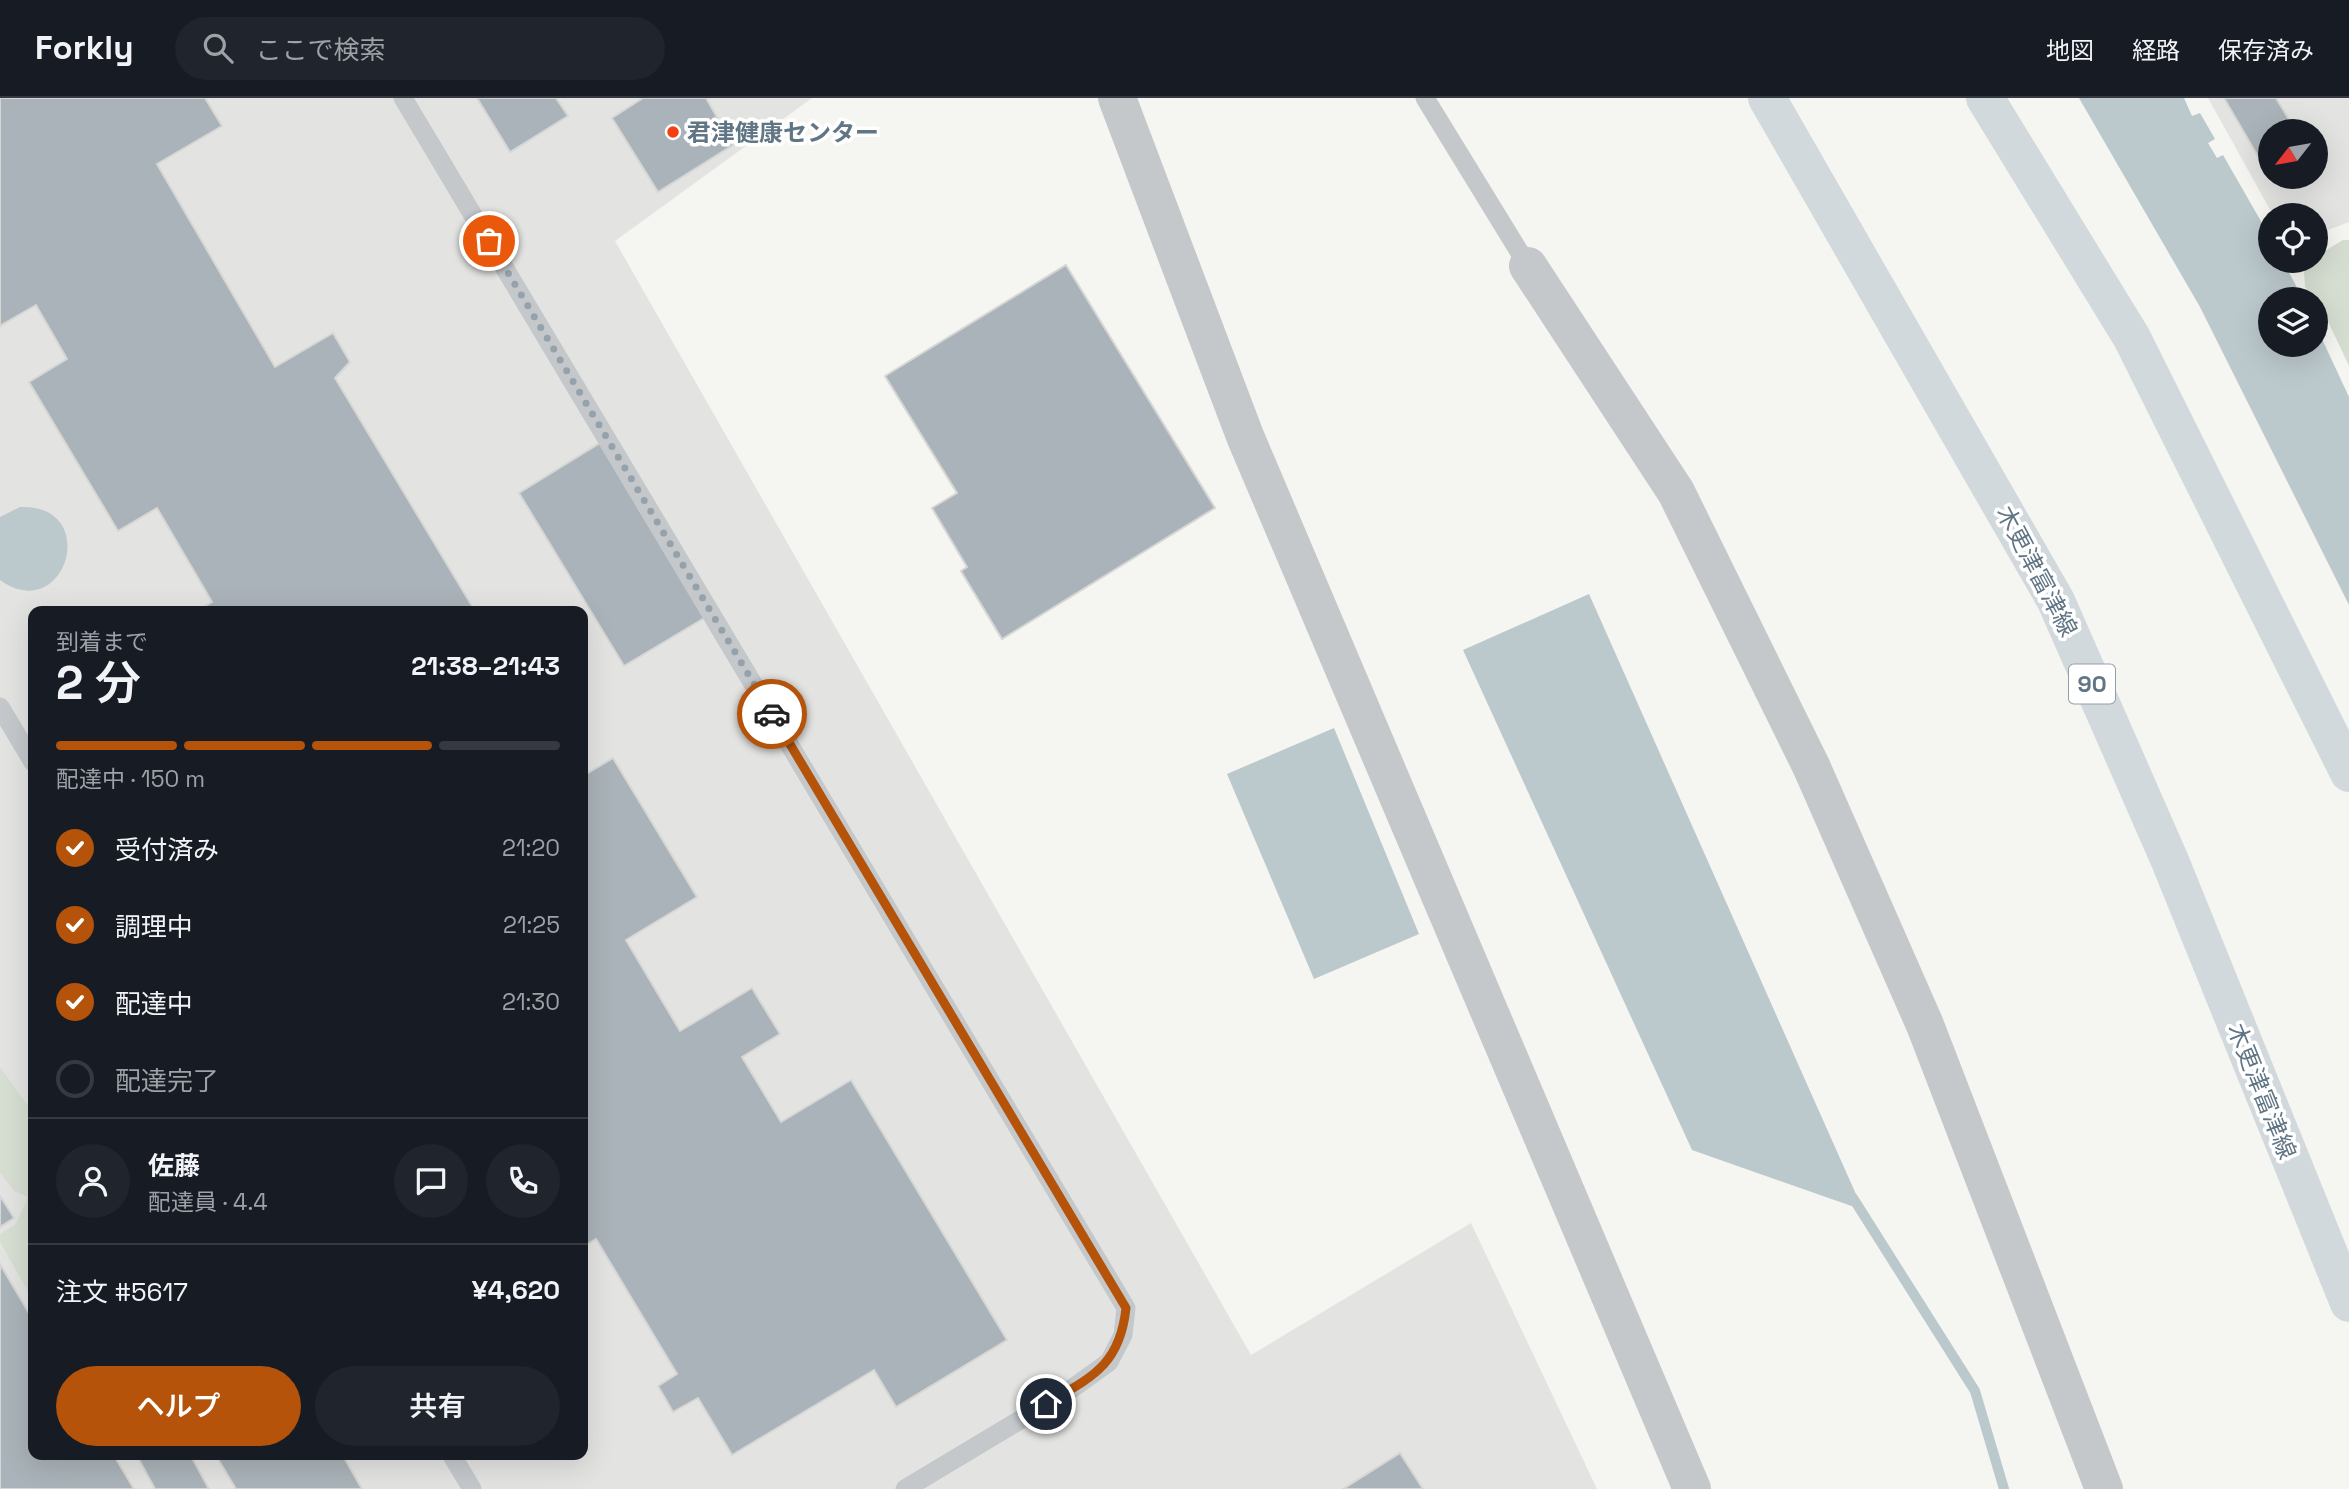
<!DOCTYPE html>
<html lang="ja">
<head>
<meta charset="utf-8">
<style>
  body { margin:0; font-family:"Space Grotesk","Noto Sans JP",sans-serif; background:#20242c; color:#f1f3f6; height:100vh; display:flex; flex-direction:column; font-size:26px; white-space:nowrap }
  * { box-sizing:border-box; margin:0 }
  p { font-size:23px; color:#9ea1a6 }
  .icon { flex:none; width:38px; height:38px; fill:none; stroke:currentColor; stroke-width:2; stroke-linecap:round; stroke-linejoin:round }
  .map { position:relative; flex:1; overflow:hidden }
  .panel { position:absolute; left:28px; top:508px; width:560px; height:854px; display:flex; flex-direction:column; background:#171b24; border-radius:14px; box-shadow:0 7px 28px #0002 }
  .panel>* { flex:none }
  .needle { width:46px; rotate:239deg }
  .buttons { position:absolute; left:2258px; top:21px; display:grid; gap:14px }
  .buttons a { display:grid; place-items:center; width:70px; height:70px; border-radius:50%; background:#171b24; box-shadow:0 7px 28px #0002; font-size:35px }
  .pin { position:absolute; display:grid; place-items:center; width:60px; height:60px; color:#fff; margin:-30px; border:4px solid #fff; border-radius:50%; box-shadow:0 2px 7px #0007 }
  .courier { position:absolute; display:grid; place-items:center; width:70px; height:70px; margin:-35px; border:5px solid #b45309; border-radius:50%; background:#fff; color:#222; box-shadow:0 2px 9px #0007 }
  .head em { font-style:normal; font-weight:600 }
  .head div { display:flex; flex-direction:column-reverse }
  .head { display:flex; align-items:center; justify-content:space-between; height:119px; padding:0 28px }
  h1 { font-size:46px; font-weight:600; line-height:52px }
  .bar { display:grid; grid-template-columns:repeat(4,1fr); gap:10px 7px; align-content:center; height:84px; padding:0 28px }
  .bar i { height:9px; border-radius:5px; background:#363941 }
  .bar .selected { background:#b45309 }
  .bar p { grid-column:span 4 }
  .line { display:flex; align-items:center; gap:18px; padding:0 28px; border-top:2px solid #363941 }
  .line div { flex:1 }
  .round { display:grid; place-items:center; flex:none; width:74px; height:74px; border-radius:37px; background:#20242c }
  ol { padding:0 28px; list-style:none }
  li { display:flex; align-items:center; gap:21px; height:77px }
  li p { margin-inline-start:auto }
  li .icon { padding:7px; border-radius:50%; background:#b45309; color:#fff; stroke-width:4 }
  li:last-child { color:#9ea1a6 }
  li i { width:38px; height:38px; border:4px solid #363941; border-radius:50% }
  .action { display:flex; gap:14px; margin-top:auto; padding:14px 28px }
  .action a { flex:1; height:80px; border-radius:42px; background:#b45309; color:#fff; font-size:28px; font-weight:600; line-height:80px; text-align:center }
  .action a+a { background:#20242c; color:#f1f3f6 }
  header { display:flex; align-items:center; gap:42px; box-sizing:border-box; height:98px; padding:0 35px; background:#171b24; border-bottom:2px solid #363941 }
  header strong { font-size:33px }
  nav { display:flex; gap:38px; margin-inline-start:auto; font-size:24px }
  .search { width:490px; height:63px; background:#20242c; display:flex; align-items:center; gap:18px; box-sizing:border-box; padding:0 24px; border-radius:38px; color:#9ea1a6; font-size:26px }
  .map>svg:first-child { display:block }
</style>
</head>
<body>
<header>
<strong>Forkly</strong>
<div class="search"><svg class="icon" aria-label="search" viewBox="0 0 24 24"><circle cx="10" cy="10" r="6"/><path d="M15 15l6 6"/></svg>ここで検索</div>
<nav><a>地図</a><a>経路</a><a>保存済み</a></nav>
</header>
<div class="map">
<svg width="2349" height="1391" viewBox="0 0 2349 1391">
  <rect width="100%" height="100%" fill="#f5f5f1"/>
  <!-- built -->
  <path fill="#e3e4e2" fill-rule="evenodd" d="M 0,0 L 812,0 L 615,143 L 1251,1257 L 1471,1125 L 1597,1391 L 0,1391 ZM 33,513 L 583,513 L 583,1356 L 33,1356 Z
    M 2208,0 L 2349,0 L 2349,124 L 2315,137 L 2315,117 L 2273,117 ZM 2270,33 L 2315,33 L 2315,79 L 2270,79 Z"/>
  <!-- green -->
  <path fill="#d6ddd1" d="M 2343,142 L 2349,142 L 2349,268 L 2326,219 L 2317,214 L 2315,201 L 2305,189 L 2304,174 L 2312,163 L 2315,163 L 2315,159 Z
    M 0,969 L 33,1015 L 33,1202 L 0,1144 L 0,1136 L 16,1126 L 28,1099 L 14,1093 L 0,1075 Z"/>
  <!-- water -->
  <path fill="#bbc8cc" d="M 2079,0 L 2184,0 L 2192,18 L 2200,15 L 2215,41 L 2208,45 L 2217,60 L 2223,57 L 2270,139 L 2270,163 L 2283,163 L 2303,201 L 2270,201 L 2270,247 L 2315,247 L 2315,226 L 2349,299 L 2349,507 L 2200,209 Z
    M 20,409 C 103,406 65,529 0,482 L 0,419 Z
    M 1589,496 L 1863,1112 L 1692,1052 L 1463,552 Z
    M 1334,630 L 1419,836 L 1314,881 L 1227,676 Z"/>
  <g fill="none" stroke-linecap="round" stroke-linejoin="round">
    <!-- stream -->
    <path stroke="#bbc8cc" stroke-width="10" d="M 1853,1100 L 1975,1293 L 2004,1391"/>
  </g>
  <!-- building -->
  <path fill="#aab3b9" stroke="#d6d6d4" stroke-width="2" d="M 0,0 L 205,0 L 222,28 L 157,66 L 275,269 L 333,235 L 350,264 L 335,280 L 475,513 L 197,513 L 212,504 L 157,410 L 118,433 L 29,284 L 67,261 L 36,207 L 0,228 Z
    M 477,0 L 556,0 L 568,18 L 510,54 Z
    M 643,0 L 706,0 L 733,47 L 658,94 L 612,20 Z
    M 2224,0 L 2276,0 L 2296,33 L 2270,33 L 2270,57 L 2260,62 Z
    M 1066,167 L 1215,410 L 1002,541 L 961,473 L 967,469 L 932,410 L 957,395 L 885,278 Z
    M 600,345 L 706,519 L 624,568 L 519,395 Z
    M 613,660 L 697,799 L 626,842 L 680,933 L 752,890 L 780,936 L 742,959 L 781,1024 L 851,982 L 1007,1242 L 896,1309 L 874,1272 L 732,1357 L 698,1300 L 673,1314 L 658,1288 L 677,1276 L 596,1141 L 583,1149 L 583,678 Z
    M 0,1098 L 14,1120 L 0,1129 Z
    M 0,1166 L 33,1222 L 33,1356 L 113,1356 L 134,1391 L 0,1391 Z
    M 1400,1355 L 1423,1391 L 1343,1391 Z
    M 136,1356 L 190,1356 L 209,1391 L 155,1391 Z
    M 215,1356 L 342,1356 L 362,1391 L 236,1391 Z"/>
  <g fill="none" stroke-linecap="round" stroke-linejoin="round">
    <!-- service -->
    <path stroke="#c4c8cb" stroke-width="19" d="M 403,0 L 1126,1210 L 1123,1237 L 1109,1264 L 1070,1292 L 905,1391
      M 1425,0 L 1528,168
      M 0,609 L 33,664
      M 451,1356 L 472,1391"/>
    <!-- minor -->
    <path stroke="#c4c8cb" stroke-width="38" d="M 1528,168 L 1676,394 L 1812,670 L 1925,927 L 2104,1391"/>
    <!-- tertiary -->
    <path stroke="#c4c8cb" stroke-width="38" d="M 1117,0 L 1245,338 L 1692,1391"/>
    <!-- primary -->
    <path stroke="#d2d9dd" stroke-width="38" d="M 1767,0 L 2056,503 L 2170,763 L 2349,1205
      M 1985,0 L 2132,240 L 2349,675"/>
  </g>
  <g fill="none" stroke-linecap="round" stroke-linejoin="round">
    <!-- done -->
    <path stroke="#95a2ab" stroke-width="7" stroke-dasharray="0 12.6" d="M 489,143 L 772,616"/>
    <!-- route -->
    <path stroke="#b45309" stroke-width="9" d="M 772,616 L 1126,1210 C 1120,1267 1092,1279 1046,1306"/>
  </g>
  <!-- markers -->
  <circle fill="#f24014" stroke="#fff" stroke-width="2.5" cx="673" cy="34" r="7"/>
  <g text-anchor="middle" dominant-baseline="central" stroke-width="7" stroke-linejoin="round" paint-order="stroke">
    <!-- shield labels -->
    <rect fill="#fff" stroke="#909faa" stroke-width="2" x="2069" y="566.5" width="46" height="39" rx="5"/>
    <g font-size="23" font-weight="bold" fill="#617685">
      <text x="2092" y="586">90</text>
    </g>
    <!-- poi labels -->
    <g font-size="24" font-weight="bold" fill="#617685" stroke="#fff" text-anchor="start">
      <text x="687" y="34">君津健康センター</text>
    </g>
    <!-- street labels -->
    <g font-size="24" fill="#617685" stroke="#fff">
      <text transform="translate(2037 473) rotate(62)">木更津富津線</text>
      <text transform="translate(2262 993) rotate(68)">木更津富津線</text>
    </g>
  </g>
</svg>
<div class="buttons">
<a><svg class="needle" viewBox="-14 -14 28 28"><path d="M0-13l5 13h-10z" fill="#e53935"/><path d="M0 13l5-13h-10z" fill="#9ea1a6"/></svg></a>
<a><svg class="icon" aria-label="locate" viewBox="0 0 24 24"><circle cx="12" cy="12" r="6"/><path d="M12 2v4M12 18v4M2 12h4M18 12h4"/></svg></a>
<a><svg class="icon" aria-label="layers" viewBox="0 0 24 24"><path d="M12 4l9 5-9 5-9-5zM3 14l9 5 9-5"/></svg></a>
</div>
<div class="pin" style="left:489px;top:143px;background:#ea580c"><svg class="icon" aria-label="bag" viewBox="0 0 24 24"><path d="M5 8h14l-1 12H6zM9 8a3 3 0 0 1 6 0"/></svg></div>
<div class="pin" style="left:1046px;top:1306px;background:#1f2937"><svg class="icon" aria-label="home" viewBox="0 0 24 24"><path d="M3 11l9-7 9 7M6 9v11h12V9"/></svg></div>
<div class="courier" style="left:772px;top:616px"><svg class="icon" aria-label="car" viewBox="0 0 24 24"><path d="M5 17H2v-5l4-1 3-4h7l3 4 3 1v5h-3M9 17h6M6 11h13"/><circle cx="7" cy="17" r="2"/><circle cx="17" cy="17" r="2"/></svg></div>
<section class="panel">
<div class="head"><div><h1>2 分</h1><p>到着まで</p></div><em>21:38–21:43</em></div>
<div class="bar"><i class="selected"></i><i class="selected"></i><i class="selected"></i><i></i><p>配達中 · 150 m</p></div>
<ol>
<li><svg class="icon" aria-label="check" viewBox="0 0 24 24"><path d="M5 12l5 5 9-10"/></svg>受付済み<p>21:20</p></li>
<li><svg class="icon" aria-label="check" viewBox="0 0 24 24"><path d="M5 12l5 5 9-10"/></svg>調理中<p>21:25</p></li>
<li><svg class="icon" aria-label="check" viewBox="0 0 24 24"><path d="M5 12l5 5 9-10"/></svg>配達中<p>21:30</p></li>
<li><i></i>配達完了</li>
</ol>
<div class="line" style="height:126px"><a class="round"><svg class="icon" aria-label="person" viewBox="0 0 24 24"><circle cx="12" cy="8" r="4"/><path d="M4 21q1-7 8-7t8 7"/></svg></a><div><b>佐藤</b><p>配達員 · 4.4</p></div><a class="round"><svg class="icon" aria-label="chat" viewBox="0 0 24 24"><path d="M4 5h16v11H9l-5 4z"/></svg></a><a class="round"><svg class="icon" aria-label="phone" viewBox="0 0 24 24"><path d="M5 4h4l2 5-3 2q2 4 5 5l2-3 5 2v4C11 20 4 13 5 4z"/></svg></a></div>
<div class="line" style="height:91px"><div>注文 #5617</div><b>¥4,620</b></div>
<div class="action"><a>ヘルプ</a><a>共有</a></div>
</section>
</div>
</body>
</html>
